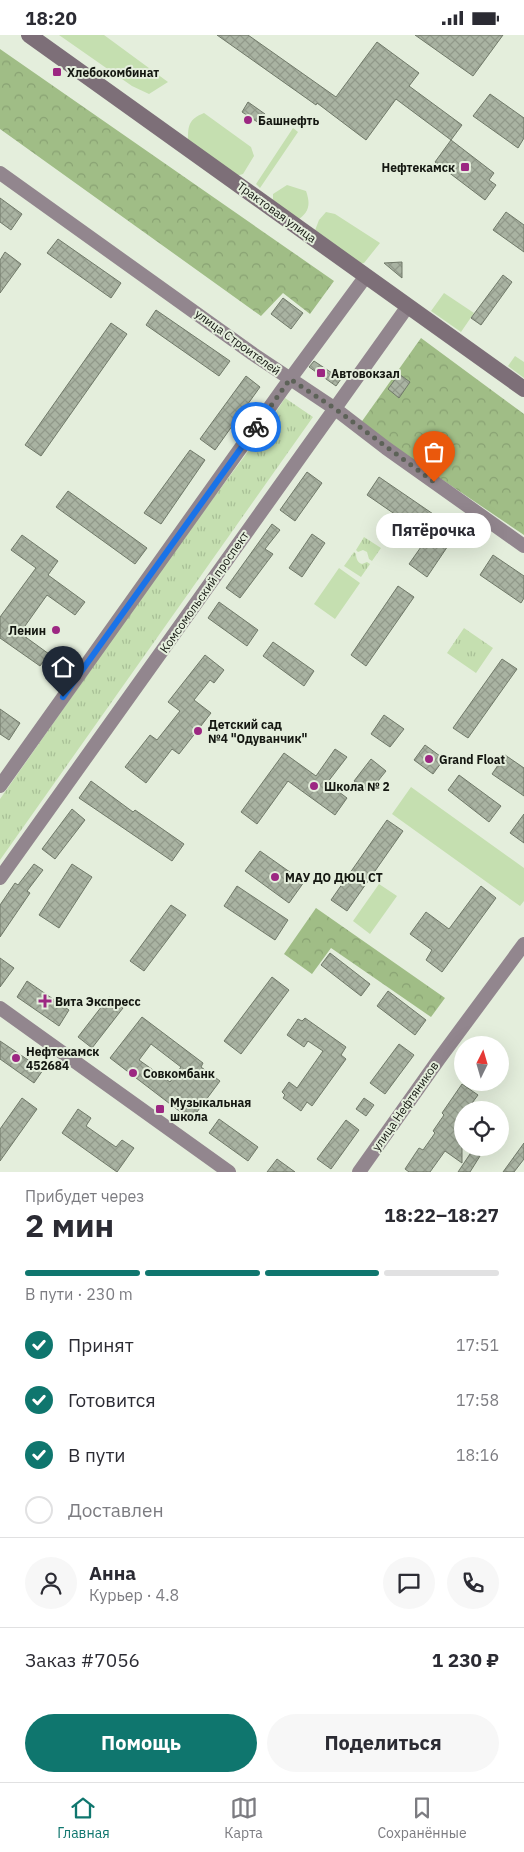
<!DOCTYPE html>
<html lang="ru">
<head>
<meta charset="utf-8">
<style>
  body { margin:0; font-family:"IBM Plex Sans",sans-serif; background:#f7f7f7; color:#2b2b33; height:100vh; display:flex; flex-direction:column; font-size:19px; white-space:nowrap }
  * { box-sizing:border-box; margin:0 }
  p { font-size:16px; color:#7c7c81 }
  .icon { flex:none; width:28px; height:28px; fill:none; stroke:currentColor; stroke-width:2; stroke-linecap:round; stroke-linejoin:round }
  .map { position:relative; height:1137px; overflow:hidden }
  .sheet { display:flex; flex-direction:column; background:#fff; flex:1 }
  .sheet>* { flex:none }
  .needle { width:32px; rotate:5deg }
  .tools { position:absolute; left:454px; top:1001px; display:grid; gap:10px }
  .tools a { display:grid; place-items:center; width:55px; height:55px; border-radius:50%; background:#fff; box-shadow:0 5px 20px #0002; font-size:25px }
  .pin { position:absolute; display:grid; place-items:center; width:42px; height:42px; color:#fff; margin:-51px -21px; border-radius:50% 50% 50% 0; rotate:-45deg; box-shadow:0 0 5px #0007 }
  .pin .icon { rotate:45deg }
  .courier { position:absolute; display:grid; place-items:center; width:50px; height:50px; margin:-25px; border:4px solid #1a73e8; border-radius:50%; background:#fff; color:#222; box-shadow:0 1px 6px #0007 }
  .bubble { position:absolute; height:35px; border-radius:18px; background:#fff; box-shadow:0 5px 20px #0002; font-size:16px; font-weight:700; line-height:35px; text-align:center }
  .head em { font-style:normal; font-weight:700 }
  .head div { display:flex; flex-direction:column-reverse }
  .head { display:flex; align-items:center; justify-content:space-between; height:85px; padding:0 25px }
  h1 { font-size:32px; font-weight:700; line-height:38px }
  .bar { display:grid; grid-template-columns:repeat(4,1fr); gap:8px 5px; align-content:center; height:60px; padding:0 25px }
  .bar i { height:6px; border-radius:4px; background:#e1e1e2 }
  .bar .selected { background:#0f766e }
  .bar p { grid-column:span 4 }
  .line { display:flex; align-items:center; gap:12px; padding:0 25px; border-top:1px solid #e1e1e2 }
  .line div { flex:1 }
  .round { display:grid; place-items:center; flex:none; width:52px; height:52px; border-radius:26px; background:#f7f7f7 }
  ol { padding:0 25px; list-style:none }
  li { display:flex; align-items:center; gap:15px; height:55px }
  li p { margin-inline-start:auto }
  li .icon { padding:5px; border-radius:50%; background:#0f766e; color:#fff; stroke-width:4 }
  li:last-child { color:#7c7c81 }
  li i { width:28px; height:28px; border:2px solid #e1e1e2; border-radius:50% }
  .primary-button { display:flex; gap:10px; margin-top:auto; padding:10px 25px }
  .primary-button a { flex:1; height:58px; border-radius:30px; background:#0f766e; color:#fff; font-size:20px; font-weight:700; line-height:58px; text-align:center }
  .primary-button a+a { background:#f7f7f7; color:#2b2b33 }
  .status { display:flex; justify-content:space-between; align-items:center; height:35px; padding:0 25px; background:#fff; direction:ltr }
  .status svg { height:14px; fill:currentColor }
  .dock { display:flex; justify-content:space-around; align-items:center; height:70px; border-top:1px solid #e1e1e2; background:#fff; font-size:14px; color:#7c7c81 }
  .dock a { display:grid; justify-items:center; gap:2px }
  .dock .selected { color:#0f766e }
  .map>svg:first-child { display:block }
</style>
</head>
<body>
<div class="status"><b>18:20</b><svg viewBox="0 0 49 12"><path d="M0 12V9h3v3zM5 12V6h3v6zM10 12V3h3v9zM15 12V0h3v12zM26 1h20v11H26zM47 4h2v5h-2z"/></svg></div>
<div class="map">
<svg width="524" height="1137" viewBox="0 0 524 1137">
  <defs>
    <pattern id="forest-crowns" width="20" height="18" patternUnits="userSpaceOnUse" patternTransform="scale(1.25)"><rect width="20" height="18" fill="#a0bd86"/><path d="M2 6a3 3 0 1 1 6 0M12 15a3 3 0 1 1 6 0" fill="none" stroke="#89a273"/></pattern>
    <pattern id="park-tufts" width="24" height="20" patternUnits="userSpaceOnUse" patternTransform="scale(1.25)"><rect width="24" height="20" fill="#c5dfb0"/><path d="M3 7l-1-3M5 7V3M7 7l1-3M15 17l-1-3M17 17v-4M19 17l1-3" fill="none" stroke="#a8bf96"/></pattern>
    <pattern id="building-cross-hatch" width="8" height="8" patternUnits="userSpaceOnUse" patternTransform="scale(1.25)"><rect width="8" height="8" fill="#a9b3a2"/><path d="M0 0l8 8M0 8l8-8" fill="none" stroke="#91998a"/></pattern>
  </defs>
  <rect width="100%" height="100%" fill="#e4eedc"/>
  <!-- grass -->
  <path fill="#c5dfb0" d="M 59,0 L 104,0 L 168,47 L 149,59 L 132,51 Z
    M 204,78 L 251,112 L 254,121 L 243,139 L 236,141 L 188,105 C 188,90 189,84 204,78 Z
    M 293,93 L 298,97 L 260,153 L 256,149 Z
    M 287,150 L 306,156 C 311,170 309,178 296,186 L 273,169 L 273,159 Z
    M 326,177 L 335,179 L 380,208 L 364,228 L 358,229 L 314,198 L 319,185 Z
    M 444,258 L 474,278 L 461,297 L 431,276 Z
    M 515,321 L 524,327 L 524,343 L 508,331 Z
    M 339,533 L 360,548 L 335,584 L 314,569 Z
    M 411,752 L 524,833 L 524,866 L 520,871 L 392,779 Z
    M 379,849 L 397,861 L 370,899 L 353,886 Z"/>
  <!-- forest -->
  <path fill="url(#forest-crowns)" d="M 0,14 L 334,246 L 310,279 L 283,258 L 261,281 L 0,94 Z
    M 421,303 L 524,379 L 524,500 L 360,389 Z
    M 316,873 L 445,963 L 431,982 L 331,913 L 312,939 L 284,919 Z"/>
  <!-- park -->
  <path fill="url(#park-tufts)" d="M 285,363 L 313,382 L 0,825 L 0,764 L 177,512 L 267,391 Z
    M 364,502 L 381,513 L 372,526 L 369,524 L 367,517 L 363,515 L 358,517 L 356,515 Z
    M 354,517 L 356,519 C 356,524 358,528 362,529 L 367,527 L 370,529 L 361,542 L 344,531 Z
    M 464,593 L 493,613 L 476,638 L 447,618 Z"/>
  <!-- building -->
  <path fill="url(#building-cross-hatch)" stroke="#707969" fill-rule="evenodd" d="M 217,0 L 248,0 L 336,62 L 377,7 L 419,38 L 409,51 L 462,90 L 451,105 L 396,64 L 366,105 L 317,68 L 316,70 Z
    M 415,0 L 503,0 L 473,41 Z
    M 490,59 L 524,83 L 524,103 L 518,113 L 473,81 Z
    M 248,67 L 265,79 L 259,88 L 242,77 Z
    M 451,105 L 494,138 L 489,145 L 496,150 L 485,165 L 435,127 Z
    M 0,163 L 22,179 L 11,195 L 0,187 Z
    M 506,177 L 524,190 L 524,217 L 493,195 Z
    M 58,204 L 121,248 L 111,263 L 47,218 Z
    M 5,217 L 21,229 L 0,258 L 0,225 Z
    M 402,227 L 402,243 L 384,228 Z
    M 503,240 L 512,247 L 481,290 L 471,283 Z
    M 283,263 L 303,278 L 291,294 L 271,279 Z
    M 156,275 L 230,326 L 219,341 L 146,290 Z
    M 111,288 L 127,299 L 41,421 L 25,410 Z
    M 314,326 L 341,344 L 336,351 L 309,332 Z
    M 399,339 L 410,347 L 399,363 L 388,354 Z
    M 246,341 L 260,352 L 215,415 L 200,404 Z
    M 190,415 L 205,425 L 161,489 L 144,478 Z
    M 307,437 L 322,448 L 295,486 L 280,475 Z
    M 379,442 L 458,496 L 427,542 L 409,529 L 428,502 L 367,460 Z
    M 68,456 L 147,513 L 135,529 L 56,472 Z
    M 272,489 L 280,495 L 265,514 L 273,519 L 240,563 L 226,553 Z
    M 312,499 L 325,508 L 302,542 L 289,533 Z
    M 22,500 L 58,526 L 48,540 L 85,567 L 75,580 L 47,560 L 20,598 L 49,619 L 40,631 L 0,603 L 0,582 L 36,533 L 11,515 Z
    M 493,520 L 524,541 L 524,563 L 521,568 L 480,540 Z
    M 398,551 L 414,562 L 366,631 L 351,620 Z
    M 219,567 L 258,595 L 247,611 L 208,583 Z
    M 273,607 L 314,636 L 304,651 L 263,621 Z
    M 205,620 L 224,635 L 214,648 L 210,645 L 194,665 L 211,678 L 179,719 L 172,714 L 146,748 L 125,732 L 150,700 L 157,705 L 180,676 L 168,667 Z
    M 502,624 L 517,634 L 468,703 L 453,693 Z
    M 0,674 L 20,688 L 9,705 L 0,699 Z
    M 384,680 L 404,694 L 390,712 L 371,699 Z
    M 425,710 L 444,724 L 433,739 L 414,725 Z
    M 335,714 L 347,722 L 327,748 L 347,763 L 335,780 L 288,746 L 257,789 L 241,777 L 284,718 L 316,741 Z
    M 505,720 L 524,733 L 524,761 L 492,739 Z
    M 371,724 L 386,736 L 369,757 L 354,746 Z
    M 459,740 L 501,771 L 489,787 L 448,755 Z
    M 91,746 L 133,777 L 135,775 L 184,809 L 172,826 L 79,763 Z
    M 72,774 L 85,785 L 55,824 L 42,814 Z
    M 524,779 L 524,808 L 510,798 Z
    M 387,785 L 403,796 L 347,876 L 331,865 Z
    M 260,816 L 304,847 L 289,868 L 245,836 Z
    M 34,829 L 43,835 L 27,856 L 30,858 L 0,902 L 0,870 L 15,848 L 18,850 Z
    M 72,829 L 92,842 L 59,893 L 39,880 Z
    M 237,851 L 288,885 L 275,905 L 224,871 Z
    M 481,851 L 496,863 L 442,937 L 426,925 L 432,915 L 410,899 L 426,877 L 449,894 Z
    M 171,870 L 186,880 L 144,936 L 130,926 Z
    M 330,918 L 370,949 L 361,961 L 321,930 Z
    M 0,923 L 14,933 L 0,952 Z
    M 272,942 L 289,955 L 241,1019 L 224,1006 Z
    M 27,946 L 69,975 L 59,991 L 17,962 Z
    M 388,956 L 426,985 L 415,1000 L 377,971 Z
    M 109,962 L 123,973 L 92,1013 L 78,1002 Z
    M 142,982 L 203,1028 L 201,1032 L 220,1046 L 191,1085 L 110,1023 ZM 151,1009 L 181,1032 L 170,1047 L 139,1025 Z
    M 305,983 L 346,1012 L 341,1020 L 346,1024 L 312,1071 L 307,1067 L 301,1076 L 283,1063 L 285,1060 L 282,1057 L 289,1047 L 297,1053 L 323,1016 L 308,1006 L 304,1012 L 287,1000 L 298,984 L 302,986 Z
    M 0,1006 L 43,1035 L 34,1048 L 0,1024 Z
    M 399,1009 L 414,1020 L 385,1059 L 370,1048 Z
    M 462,1049 L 478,1060 L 467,1075 L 462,1075 L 462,1128 L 445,1116 L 430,1137 L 409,1137 L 405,1134 L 419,1113 L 423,1115 L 435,1098 L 433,1096 L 444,1080 L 442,1078 Z
    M 22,1063 L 37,1074 L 0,1126 L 0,1094 Z
    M 364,1063 L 374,1070 L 366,1081 L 356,1074 Z
    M 78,1074 L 91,1083 L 86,1091 L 116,1112 L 122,1105 L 134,1113 L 117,1137 L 62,1098 Z
    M 219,1084 L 258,1112 L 248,1126 L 209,1098 Z
    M 346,1085 L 359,1095 L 331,1134 L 317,1124 Z
    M 524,1108 L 524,1124 L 514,1137 L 503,1137 Z
    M 472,1116 L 480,1121 L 470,1137 L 458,1137 Z
    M 277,1124 L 295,1137 L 267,1137 Z"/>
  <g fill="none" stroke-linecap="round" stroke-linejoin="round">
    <!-- secondary -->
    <path stroke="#92868e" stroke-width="14" d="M 0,138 L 253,319 L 334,373 L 386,413 L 524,511
      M 0,751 L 282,355 L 366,241
      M 0,843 L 408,271
      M 0,973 L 229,1137
      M 359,1137 L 439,1024 L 524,909"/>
    <!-- primary -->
    <path stroke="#7d6f78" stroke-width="16" d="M 29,0 L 524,354"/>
  </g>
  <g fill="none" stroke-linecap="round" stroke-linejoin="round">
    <!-- done -->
    <path stroke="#5d6258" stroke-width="5" stroke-dasharray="0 9" d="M 256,392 L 290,344 L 334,373 L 434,447"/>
    <!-- route -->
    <path stroke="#1a73e8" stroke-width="6" d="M 63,662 L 256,392"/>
  </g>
  <!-- markers -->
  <g fill="#9c2782" stroke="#e4eedc" stroke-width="2">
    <rect x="52" y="32" width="10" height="10" rx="2.5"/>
    <circle cx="248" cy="85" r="5"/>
    <rect x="460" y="127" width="10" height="10" rx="2.5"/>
    <rect x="316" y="333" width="10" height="10" rx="2.5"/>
    <circle cx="56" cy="595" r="5"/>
    <circle cx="198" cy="696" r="5"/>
    <circle cx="429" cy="724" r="5"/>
    <circle cx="314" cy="751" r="5"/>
    <circle cx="275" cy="842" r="5"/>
    <path d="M42.5 958.5h5v5h5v5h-5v5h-5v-5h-5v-5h5z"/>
    <circle cx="16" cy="1023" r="5"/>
    <circle cx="133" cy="1038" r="5"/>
    <rect x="155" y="1069" width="10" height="10" rx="2.5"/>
  </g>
  <g text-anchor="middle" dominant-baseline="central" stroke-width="4" stroke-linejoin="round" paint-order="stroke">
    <!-- poi labels -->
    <g font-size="12" font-weight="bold" fill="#141711" stroke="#e4eedc" text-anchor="start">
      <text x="67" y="37">Хлебокомбинат</text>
      <text x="258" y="85">Башнефть</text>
      <text x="455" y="132" text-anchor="end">Нефтекамск</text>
      <text x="331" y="338">Автовокзал</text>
      <text x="46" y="595" text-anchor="end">Ленин</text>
      <text x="208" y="689">Детский сад<tspan x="208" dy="14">№4 "Одуванчик"</tspan></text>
      <text x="439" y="724">Grand Float</text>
      <text x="324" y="751">Школа № 2</text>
      <text x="285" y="842">МАУ ДО ДЮЦ СТ</text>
      <text x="55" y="966">Вита Экспресс</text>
      <text x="26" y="1016">Нефтекамск<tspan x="26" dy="14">452684</tspan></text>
      <text x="143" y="1038">Совкомбанк</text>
      <text x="170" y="1067">Музыкальная<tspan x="170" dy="14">школа</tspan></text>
    </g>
    <!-- street labels -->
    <g font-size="12" fill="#141711" stroke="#e4eedc">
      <text transform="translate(277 177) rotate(36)">Трактовая улица</text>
      <text transform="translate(238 307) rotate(36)">улица Строителей</text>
      <text transform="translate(204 557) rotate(-55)">Комсомольский проспект</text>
      <text transform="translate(405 1071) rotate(-55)">улица Нефтяников</text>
    </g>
  </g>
</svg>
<div class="tools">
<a><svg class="needle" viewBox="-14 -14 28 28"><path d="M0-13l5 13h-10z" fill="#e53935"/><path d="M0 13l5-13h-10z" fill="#7c7c81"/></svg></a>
<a><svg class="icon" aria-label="locate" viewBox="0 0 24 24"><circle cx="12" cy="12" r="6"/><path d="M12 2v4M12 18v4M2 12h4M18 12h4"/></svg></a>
</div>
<div class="pin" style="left:434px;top:447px;background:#ea580c"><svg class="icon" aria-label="bag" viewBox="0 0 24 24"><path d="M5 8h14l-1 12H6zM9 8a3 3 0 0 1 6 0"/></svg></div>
<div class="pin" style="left:63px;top:662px;background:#1f2937"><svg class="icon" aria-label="home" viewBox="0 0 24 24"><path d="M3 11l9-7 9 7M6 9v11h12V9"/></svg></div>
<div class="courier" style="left:256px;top:392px"><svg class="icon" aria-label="bike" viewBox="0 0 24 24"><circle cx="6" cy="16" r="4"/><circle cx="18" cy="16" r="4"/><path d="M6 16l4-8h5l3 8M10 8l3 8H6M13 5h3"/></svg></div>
<div class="bubble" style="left:376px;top:478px;width:115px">Пятёрочка</div>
</div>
<section class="sheet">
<div class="head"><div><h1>2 мин</h1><p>Прибудет через</p></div><em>18:22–18:27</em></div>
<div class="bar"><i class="selected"></i><i class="selected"></i><i class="selected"></i><i></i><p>В пути · 230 m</p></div>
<ol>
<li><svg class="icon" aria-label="check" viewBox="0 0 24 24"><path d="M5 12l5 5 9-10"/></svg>Принят<p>17:51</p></li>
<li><svg class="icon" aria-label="check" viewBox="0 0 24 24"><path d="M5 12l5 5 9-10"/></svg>Готовится<p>17:58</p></li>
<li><svg class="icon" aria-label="check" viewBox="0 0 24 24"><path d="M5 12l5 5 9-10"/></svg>В пути<p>18:16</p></li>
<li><i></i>Доставлен</li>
</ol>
<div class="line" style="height:90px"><a class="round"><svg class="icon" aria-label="person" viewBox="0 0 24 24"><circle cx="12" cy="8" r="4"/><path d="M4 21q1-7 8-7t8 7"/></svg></a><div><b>Анна</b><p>Курьер · 4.8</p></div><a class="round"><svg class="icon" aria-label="chat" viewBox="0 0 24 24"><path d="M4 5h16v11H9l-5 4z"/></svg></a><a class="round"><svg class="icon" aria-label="phone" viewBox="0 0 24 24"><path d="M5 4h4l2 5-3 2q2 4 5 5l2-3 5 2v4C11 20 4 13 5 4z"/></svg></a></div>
<div class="line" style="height:65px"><div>Заказ #7056</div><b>1 230 ₽</b></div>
<div class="primary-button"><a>Помощь</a><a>Поделиться</a></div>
</section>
<nav class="dock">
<a class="selected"><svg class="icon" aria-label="home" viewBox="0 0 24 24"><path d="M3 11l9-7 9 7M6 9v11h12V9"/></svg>Главная</a>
<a><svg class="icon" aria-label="map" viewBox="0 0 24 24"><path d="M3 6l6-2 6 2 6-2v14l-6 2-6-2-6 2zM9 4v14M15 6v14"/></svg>Карта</a>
<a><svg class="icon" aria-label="saved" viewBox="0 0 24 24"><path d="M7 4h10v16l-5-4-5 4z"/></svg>Сохранённые</a>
</nav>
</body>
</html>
